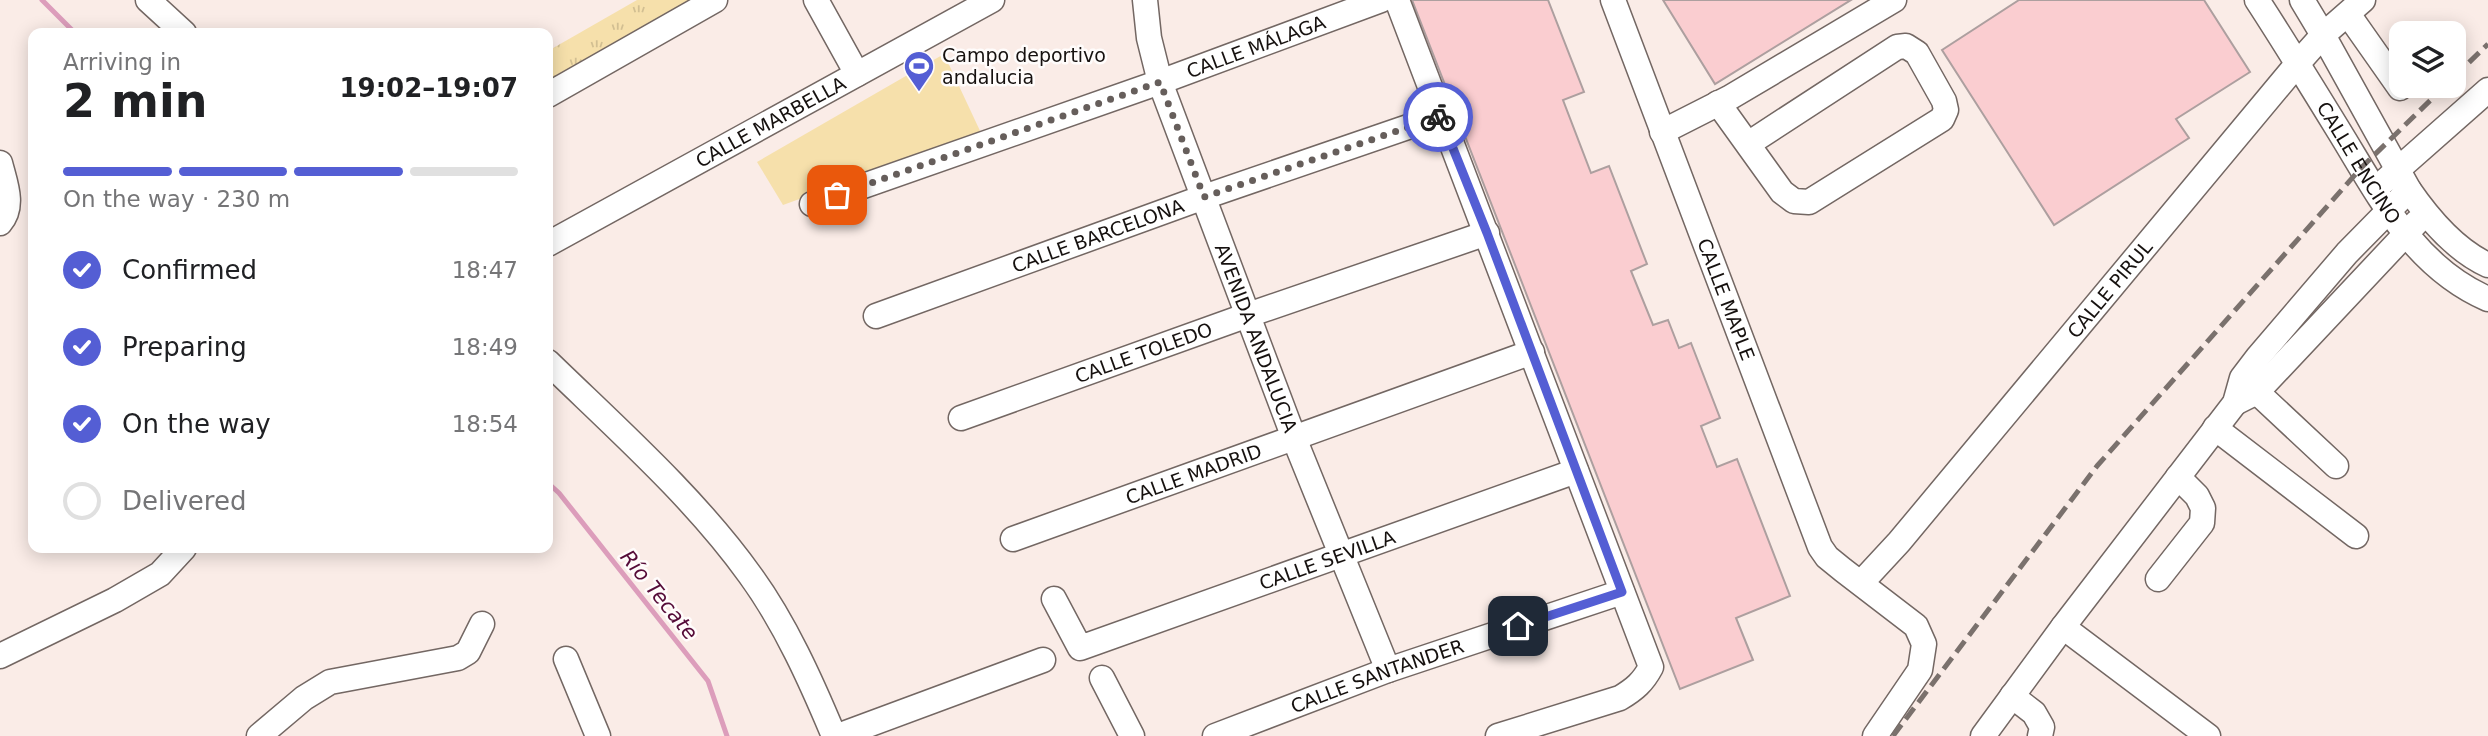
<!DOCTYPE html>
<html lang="en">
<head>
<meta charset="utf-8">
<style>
  body { margin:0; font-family:"DejaVu Sans",sans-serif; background:#f6f6f6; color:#202124; height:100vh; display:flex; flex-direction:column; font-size:26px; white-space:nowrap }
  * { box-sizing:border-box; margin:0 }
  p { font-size:23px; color:#757577 }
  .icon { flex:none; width:38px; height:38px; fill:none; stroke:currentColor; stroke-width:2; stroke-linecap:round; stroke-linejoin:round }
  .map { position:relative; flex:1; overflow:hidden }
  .sheet { position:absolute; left:28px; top:28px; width:525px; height:525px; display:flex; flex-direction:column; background:#fff; border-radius:14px; box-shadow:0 4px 18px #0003 }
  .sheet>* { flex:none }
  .tools { position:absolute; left:2389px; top:21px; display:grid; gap:14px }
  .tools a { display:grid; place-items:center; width:77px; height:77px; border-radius:14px; background:#fff; box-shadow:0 4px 18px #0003; font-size:35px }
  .pin { position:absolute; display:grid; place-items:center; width:60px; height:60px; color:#fff; margin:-30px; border-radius:14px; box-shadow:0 4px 10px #0006 }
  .courier { position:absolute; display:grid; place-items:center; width:70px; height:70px; margin:-35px; border:5px solid #545ed4; border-radius:50%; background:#fff; color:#222; box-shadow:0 2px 9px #0007 }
  .summary em { font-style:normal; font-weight:700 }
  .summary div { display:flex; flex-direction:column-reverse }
  .summary { display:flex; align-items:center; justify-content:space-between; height:119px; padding:0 35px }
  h1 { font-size:46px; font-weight:700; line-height:52px }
  .bar { display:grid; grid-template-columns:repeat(4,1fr); gap:10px 7px; align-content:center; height:84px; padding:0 35px }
  .bar i { height:9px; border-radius:5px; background:#e0e0e0 }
  .bar .active { background:#545ed4 }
  .bar p { grid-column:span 4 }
  ol { padding:0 35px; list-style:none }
  li { display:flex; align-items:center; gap:21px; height:77px }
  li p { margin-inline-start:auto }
  li .icon { padding:7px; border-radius:50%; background:#545ed4; color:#fff; stroke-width:4 }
  li:last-child { color:#757577 }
  li i { width:38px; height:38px; border:4px solid #e0e0e0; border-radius:50% }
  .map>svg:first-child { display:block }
</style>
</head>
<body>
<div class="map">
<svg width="2488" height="736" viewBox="0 0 2488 736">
  <defs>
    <pattern id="grass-tufts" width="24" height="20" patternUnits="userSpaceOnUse" patternTransform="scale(1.75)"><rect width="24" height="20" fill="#f6e0ab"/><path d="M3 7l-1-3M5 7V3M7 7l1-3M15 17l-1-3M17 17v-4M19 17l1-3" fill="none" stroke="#d2bf92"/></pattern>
  </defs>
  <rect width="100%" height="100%" fill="#faece7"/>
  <!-- grass -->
  <path fill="url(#grass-tufts)" d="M 637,0 L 698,0 L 548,85 L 548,51 Z"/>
  <!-- pitch -->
  <path fill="#f6e0ab" d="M 944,54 L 981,133 L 783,205 L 757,162 Z"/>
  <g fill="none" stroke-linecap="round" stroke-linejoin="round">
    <!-- stream -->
    <path stroke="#dc9dbb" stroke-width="5" d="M 42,0 L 75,33
      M 548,483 L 559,493 L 708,681 L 727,736"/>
  </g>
  <!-- building -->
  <path fill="#facdd0" stroke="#ad9f9f" stroke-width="2" d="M 1412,0 L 1548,0 L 1584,92 L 1563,100 L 1591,173 L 1609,166 L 1647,264 L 1631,271 L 1653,325 L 1668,320 L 1679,348 L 1691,343 L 1720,418 L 1701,426 L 1717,467 L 1737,459 L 1790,596 L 1736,618 L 1753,660 L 1680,689 Z
    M 1663,0 L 1851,0 L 1715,84 Z
    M 2019,0 L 2204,0 L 2250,72 L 2176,119 L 2189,138 L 2054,225 L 1942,50 Z"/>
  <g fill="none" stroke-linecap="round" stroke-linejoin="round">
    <!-- minor casing -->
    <g stroke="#736763" stroke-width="27">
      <g id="minor">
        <path d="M 148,0 L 184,33"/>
        <path d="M 816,0 L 857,74"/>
        <path id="s1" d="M 1145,0 L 1149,38 L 1160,82 L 1294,438 L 1388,670"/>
        <path d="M 1397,0 L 1651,667 C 1643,682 1635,689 1620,698 L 1498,736"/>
        <path id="s2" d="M 1613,0 L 1820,547 L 1827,557 L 1843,570 L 1916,626 L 1924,644 L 1920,670 L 1875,736"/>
        <path id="s3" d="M 2257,0 C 2285,43 2312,87 2339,131 C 2379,196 2414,267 2488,299"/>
        <path d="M 2302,0 L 2323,35 L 2409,190 C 2429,219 2455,250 2488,265"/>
        <path d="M 2348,14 L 2400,88"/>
        <path d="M 548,95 L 715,0"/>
        <path d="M 1718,103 L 1782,192 L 1794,201 L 1809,202 L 1942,119 L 1946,110 L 1944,101 L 1917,53 L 1906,46 L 1897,47 L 1748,144"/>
        <path d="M 1662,132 L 1729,98 L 1894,0"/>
        <path d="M 0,163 C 5,183 15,206 0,223"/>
        <path d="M 2386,180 L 2488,90"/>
        <path id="s4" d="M 812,204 L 1160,82 L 1381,0"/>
        <path id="s5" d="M 548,244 L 992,0"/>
        <path id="s6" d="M 876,316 L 1204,197 L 1440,116"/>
        <path d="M 548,362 C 616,428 695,498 750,575 C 785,623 811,681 834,736"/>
        <path d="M 2245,381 L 2336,466"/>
        <path d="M 2235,403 L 2257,392 L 2417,222"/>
        <path id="s7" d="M 961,418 L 1248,315 L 1487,233"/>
        <path d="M 2215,428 L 2356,536"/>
        <path id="s8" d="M 1013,539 L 1532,352"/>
        <path d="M 2158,579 L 2202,523 L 2203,508 L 2197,496 L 2178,477"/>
        <path id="s9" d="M 1861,583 L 1899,542 L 2298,63 L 2323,35 L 2363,0"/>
        <path id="s10" d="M 1054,599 L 1080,648 L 1576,471"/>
        <path d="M 2063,627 L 2208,736"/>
        <path d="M 0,656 L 115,600 L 160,574 L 184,548"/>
        <path d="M 566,659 L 598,736"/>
        <path d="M 1102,678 L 1132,736"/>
        <path d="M 2012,696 L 2034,713 L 2042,727 L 2040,736"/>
        <path d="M 259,736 L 304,698 L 330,682 L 458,658 L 468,652 L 482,624"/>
        <path d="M 838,736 L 1043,660"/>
        <path id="s11" d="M 1215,736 L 1388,670 L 1622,592"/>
        <path d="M 1983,736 L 2063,627 L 2235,403 L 2242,378 L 2258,357 L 2347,253 L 2409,190"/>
      </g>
    </g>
    <!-- minor -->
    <use href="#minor" stroke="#fff" stroke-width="24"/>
    <!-- rail -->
    <path stroke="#7a716d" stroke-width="5" stroke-dasharray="14 7" stroke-linecap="butt" d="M 2454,77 L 2488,44
      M 1893,736 L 2097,466 L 2362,167 L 2445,86"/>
  </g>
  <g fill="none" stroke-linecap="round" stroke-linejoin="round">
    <!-- done -->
    <path stroke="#665e5b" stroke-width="7" stroke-dasharray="0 12.6" d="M 837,195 L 1160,82 L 1204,197 L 1438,117"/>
    <!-- route -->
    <path stroke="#545ed4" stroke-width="9" d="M 1438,117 L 1440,116 L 1487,233 L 1622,592 L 1518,626"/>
  </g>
  <!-- icons -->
  <defs>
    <g id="stadium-pin" transform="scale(1.575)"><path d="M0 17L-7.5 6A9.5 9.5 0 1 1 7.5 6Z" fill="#545ed4" stroke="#fffcfb"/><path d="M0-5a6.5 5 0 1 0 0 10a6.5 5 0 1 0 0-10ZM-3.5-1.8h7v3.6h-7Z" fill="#fff"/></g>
  </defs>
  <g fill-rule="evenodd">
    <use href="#stadium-pin" x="919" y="66"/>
  </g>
  <g text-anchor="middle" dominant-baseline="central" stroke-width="5" stroke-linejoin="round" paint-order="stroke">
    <!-- street labels -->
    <g font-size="19" fill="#16110f" stroke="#fffcfb">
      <text stroke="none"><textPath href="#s4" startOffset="471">CALLE MÁLAGA</textPath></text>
      <text stroke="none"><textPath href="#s5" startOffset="254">CALLE MARBELLA</textPath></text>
      <text stroke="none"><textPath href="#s3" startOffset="192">CALLE ENCINO</textPath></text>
      <text stroke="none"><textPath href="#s6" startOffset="236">CALLE BARCELONA</textPath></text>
      <text stroke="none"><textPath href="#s9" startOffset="385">CALLE PIRUL</textPath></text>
      <text stroke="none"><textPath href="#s2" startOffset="320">CALLE MAPLE</textPath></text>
      <text stroke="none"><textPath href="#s1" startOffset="357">AVENIDA ANDALUCIA</textPath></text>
      <text stroke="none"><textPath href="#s7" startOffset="194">CALLE TOLEDO</textPath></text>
      <text stroke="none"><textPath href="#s8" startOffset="192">CALLE MADRID</textPath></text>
      <text stroke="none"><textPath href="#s10" startOffset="318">CALLE SEVILLA</textPath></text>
      <text stroke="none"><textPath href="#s11" startOffset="173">CALLE SANTANDER</textPath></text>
    </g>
    <!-- poi labels -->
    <g font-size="19" fill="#16110f" stroke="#fffcfb" text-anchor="start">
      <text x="942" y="55">Campo deportivo<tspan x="942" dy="22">andalucia</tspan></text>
    </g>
    <!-- water labels -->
    <g font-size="21" font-style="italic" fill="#550b38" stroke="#fffcfb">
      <text transform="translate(659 595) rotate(51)">Río Tecate</text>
    </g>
  </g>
</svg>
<div class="tools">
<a><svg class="icon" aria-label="layers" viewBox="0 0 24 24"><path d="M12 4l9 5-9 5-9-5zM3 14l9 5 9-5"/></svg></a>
</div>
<div class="pin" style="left:837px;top:195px;background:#ea580c"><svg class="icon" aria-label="bag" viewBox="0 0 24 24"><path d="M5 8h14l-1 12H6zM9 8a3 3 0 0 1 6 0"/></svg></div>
<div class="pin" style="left:1518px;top:626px;background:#1f2937"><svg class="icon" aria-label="home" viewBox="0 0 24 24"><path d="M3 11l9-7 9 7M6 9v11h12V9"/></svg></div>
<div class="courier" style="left:1438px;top:117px"><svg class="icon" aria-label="bike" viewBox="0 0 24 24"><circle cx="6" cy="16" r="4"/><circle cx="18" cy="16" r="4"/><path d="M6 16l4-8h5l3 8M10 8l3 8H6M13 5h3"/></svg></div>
<section class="sheet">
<div class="summary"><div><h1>2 min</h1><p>Arriving in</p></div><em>19:02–19:07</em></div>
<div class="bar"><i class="active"></i><i class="active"></i><i class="active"></i><i></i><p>On the way · 230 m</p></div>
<ol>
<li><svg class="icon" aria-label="check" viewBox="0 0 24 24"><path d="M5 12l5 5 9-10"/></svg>Confirmed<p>18:47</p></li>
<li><svg class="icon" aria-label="check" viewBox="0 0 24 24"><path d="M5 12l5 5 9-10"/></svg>Preparing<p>18:49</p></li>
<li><svg class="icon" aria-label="check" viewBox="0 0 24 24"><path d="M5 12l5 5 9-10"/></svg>On the way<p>18:54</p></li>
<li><i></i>Delivered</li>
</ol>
</section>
</div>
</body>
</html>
